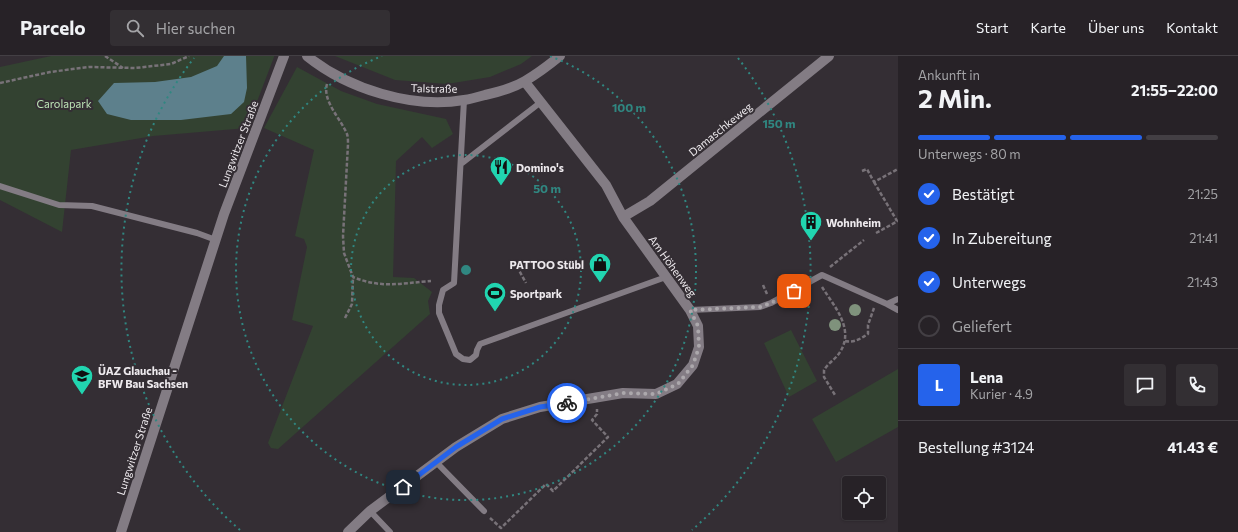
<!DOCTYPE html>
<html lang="de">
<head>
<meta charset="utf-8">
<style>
  body { margin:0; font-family:Commissioner,sans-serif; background:#332f33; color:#f1f3f6; height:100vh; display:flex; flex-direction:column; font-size:15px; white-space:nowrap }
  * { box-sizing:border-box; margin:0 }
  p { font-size:13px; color:#a4a4a7 }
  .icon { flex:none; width:22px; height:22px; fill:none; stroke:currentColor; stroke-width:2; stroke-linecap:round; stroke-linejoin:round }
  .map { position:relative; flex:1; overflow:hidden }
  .sheet { display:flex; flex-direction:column; background:#272227; width:340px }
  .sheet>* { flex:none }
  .controls { position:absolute; left:842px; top:420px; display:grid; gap:8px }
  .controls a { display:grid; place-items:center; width:44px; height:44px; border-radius:4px; background:#272227; box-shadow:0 1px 3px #0004,0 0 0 1px #433f44; font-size:20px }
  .pin { position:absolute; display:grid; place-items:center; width:34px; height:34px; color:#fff; margin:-17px; border-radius:8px; box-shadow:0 2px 6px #0006 }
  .courier { position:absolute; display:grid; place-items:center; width:40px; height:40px; margin:-20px; border:3px solid #2563eb; border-radius:50%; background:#fff; color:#222; box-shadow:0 1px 5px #0007 }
  .overview em { font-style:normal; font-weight:700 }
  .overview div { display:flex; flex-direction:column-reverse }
  .overview { display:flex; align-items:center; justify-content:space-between; height:68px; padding:0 20px }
  h1 { font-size:26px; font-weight:700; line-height:30px }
  .bar { display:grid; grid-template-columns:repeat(4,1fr); gap:6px 4px; align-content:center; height:48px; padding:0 20px }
  .bar i { height:5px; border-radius:3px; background:#433f44 }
  .bar .on { background:#2563eb }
  .bar p { grid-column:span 4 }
  .line { display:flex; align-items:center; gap:10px; padding:0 20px; border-top:1px solid #433f44 }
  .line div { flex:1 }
  .round { display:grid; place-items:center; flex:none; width:42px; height:42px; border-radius:4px; background:#332f33 }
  ol { padding:0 20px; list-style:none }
  li { display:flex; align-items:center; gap:12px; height:44px }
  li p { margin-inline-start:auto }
  li .icon { padding:4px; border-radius:50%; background:#2563eb; color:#fff; stroke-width:4 }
  li:last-child { color:#a4a4a7 }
  li i { width:22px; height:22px; border:2px solid #433f44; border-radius:50% }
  header { display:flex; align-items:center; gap:24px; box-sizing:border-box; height:56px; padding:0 20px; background:#272227; border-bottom:1px solid #433f44 }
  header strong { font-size:19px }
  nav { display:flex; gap:22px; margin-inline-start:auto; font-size:14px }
  .search { width:280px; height:36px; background:#332f33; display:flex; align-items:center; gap:10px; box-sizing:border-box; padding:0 14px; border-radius:4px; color:#a4a4a7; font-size:15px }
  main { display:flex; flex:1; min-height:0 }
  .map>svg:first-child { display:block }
</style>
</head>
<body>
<header>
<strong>Parcelo</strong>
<div class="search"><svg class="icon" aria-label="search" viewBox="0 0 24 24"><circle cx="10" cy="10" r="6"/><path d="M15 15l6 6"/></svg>Hier suchen</div>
<nav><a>Start</a><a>Karte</a><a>Über uns</a><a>Kontakt</a></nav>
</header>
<main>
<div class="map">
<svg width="898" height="476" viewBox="0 0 898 476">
  <rect width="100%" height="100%" fill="#342e34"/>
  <!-- green -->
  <path fill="#334231" d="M 51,0 L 274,0 L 274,1 L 247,72 L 153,80 L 71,94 L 62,176 L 0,144 L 0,11 Z
    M 335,0 L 532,0 L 521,8 L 490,21 L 447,28 L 395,24 Z
    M 297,11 L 341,35 L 377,48 L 446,63 L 453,78 L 432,92 L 422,81 L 396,105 L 393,221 L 414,222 L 432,236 L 428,245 L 430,258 L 278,393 L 271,392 L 268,387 L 313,270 L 292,264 L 307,191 L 304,183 L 295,180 L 314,94 L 264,72 Z
    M 791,274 L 817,325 L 789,341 L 764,287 Z
    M 898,313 L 898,371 L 836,406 L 812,363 Z"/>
  <!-- water -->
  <path fill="#5d808c" d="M 224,0 L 246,0 L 247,32 L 244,46 L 231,58 L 181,64 L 131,64 L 107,58 L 98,45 L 114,27 L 155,26 L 191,21 L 217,10 Z"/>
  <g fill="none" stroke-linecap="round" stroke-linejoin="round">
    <!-- path -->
    <path stroke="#787278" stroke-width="2.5" stroke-dasharray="4 2" stroke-linecap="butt" d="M 105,0 L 123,12
      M 0,27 L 50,16 L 89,11 L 135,12 L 171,8 L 189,0
      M 327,28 C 322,45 341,63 347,78 C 348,81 348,85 348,88 L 343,180 L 344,197 L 353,221 C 382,233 402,227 431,225
      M 862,115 L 867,113 L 874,126 L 898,113
      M 874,126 L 897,165
      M 876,177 L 898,165
      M 514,205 L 526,227
      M 830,211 L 864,184
      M 763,229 L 767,238
      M 822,231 C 834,250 855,273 840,296 C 836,303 828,307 824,314 L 824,321 L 835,339
      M 345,262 L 352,248 L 353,221
      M 845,285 C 854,287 860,283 868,278 L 868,269 L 874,252
      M 490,462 L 501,472 L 546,428 L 553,435 L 608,381 L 592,364 L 597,358 L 597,353"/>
    <!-- service -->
    <path stroke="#837c84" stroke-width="6" d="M 464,44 L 454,227 L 443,234 L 439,249 L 439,257 L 456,298 L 463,303 L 470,304 L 476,299 L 477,294 L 480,288 L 666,221
      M 461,108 L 541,46
      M 0,130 L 59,149 L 92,150 L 197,177 L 216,184
      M 887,248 L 898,254
      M 690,254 L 760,251 L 771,247 L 822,219 L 887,248 L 898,243
      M 436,406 L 484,455
      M 370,455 L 390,476"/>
    <!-- minor -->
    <path stroke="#837c84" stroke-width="10" d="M 307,0 C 348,33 412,53 464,44 C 471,43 478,41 485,39 C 499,36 513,32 525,25 C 537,18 549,9 560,0
      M 623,161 L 650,145 L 829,0
      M 348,476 L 370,455 L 456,391 L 502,363 L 540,351 L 623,337 L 656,338 L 677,328 L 693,309 L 699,291 L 698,270 L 690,254 L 623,161 L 606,129 L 525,26"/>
    <!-- tertiary -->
    <path stroke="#837c84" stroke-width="10" d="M 121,476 L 224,158 L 284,0"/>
  </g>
  <!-- trees -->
  <g fill="#7f927c">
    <circle cx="855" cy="254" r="6"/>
    <circle cx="835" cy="269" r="6"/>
  </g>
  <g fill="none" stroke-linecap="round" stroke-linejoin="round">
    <!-- done -->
    <path stroke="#aca8ac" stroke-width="4" stroke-dasharray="0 7.2" d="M 567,347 L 623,337 L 656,338 L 678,328 L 693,309 L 699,291 L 698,270 L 690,254 L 760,251 L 771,247 L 794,235"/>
    <!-- route -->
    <path stroke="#2563eb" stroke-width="5" d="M 403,431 L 456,391 L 502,363 L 540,351 L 567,347"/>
  </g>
  <!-- distance rings -->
  <g fill="none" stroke="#308781" stroke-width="2" stroke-dasharray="2 4">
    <circle cx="466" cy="214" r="115"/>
    <path d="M550 0A230 230 0 1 1 382 0"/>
    <path d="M240 474A345 345 0 0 1 194 2M738 2A345 345 0 0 1 692 474"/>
  </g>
  <!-- icons -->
  <defs>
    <g id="restaurant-pin" transform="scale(1.15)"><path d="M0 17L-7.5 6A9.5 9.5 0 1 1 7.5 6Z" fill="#21d5b0" stroke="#342e34"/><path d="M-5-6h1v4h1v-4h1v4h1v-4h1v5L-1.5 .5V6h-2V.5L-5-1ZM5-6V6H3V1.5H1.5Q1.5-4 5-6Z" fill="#111"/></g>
    <g id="building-pin" transform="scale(1.15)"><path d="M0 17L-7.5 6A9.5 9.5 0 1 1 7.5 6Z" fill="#21d5b0" stroke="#342e34"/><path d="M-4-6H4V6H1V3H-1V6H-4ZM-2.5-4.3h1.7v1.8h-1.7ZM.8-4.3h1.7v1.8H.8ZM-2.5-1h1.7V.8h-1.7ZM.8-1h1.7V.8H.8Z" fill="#111"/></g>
    <g id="shop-pin" transform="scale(1.15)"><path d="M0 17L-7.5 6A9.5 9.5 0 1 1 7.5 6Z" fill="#21d5b0" stroke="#342e34"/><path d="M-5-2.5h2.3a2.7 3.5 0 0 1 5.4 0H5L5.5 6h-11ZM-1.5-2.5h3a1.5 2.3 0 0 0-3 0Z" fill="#111"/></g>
    <g id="stadium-pin" transform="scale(1.15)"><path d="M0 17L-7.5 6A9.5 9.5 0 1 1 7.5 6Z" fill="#21d5b0" stroke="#342e34"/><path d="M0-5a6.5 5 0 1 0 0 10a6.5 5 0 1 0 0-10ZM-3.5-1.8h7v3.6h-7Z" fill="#111"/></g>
    <g id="school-pin" transform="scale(1.15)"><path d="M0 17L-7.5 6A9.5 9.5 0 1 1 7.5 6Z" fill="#21d5b0" stroke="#342e34"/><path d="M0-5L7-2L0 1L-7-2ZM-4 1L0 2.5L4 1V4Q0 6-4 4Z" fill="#111"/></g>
  </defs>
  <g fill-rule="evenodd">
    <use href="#restaurant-pin" x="501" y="111"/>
    <use href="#building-pin" x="811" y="166"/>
    <use href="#shop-pin" x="600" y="208"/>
    <use href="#stadium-pin" x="495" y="237"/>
    <use href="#school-pin" x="82" y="320"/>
  </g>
  <g text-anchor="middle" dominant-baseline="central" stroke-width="4" stroke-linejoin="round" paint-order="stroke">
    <!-- street labels -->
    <g font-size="11" fill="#ede9ed" stroke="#342e34">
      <text transform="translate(434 32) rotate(1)">Talstraße</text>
      <text transform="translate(720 73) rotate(-39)">Damaschkeweg</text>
      <text transform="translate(238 88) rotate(-69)">Lungwitzer Straße</text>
      <text transform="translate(673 210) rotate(54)">Am Höhenweg</text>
      <text transform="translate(134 395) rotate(-72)">Lungwitzer Straße</text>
    </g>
    <!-- park labels -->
    <g font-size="11" fill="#bce3b6" stroke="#342e34">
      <text x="64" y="47">Carolapark</text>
    </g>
    <!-- poi labels -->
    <g font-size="11" font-weight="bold" fill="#ede9ed" stroke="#342e34" text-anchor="start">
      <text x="516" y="111">Domino's</text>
      <text x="826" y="166">Wohnheim</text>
      <text x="584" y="208" text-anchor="end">PATTOO Stübl</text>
      <text x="510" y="237">Sportpark</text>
      <text x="98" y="314">ÜAZ Glauchau -<tspan x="98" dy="13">BFW Bau Sachsen</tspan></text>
    </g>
  </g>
  <circle cx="466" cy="214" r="6" fill="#308781" stroke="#342e34" stroke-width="2"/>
  <g font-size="12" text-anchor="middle" font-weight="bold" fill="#308781" stroke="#342e34" stroke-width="4" stroke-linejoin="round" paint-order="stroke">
    <text x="629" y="56">100 m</text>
    <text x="779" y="72">150 m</text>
    <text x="547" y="137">50 m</text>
  </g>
</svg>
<div class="controls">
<a><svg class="icon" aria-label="locate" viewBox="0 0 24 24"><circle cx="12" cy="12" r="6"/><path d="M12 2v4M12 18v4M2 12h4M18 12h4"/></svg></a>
</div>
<div class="pin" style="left:794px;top:235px;background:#ea580c"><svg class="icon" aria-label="bag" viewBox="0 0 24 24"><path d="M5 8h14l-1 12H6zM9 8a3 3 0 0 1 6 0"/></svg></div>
<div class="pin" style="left:403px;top:431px;background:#1f2937"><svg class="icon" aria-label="home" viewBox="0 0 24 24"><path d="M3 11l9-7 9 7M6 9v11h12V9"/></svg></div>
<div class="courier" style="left:567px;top:347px"><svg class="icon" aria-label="bike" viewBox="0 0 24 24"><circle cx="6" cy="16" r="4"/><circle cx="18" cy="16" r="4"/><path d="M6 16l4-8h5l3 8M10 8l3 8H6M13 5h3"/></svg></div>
</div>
<section class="sheet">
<div class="overview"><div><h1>2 Min.</h1><p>Ankunft in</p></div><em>21:55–22:00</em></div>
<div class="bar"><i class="on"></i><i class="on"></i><i class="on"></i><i></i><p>Unterwegs · 80 m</p></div>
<ol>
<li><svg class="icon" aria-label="check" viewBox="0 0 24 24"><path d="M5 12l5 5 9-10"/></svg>Bestätigt<p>21:25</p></li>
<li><svg class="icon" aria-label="check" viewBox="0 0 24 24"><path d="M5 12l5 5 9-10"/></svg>In Zubereitung<p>21:41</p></li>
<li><svg class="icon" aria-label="check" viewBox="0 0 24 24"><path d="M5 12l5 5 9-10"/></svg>Unterwegs<p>21:43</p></li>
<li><i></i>Geliefert</li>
</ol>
<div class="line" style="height:72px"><b class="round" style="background:#2563eb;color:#fff">L</b><div><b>Lena</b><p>Kurier · 4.9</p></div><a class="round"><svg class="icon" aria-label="chat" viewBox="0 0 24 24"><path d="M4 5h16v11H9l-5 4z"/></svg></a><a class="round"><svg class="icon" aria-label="phone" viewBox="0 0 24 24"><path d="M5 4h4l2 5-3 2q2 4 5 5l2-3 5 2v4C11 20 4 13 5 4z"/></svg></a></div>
<div class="line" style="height:52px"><div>Bestellung #3124</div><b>41.43 €</b></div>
</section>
</main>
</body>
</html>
